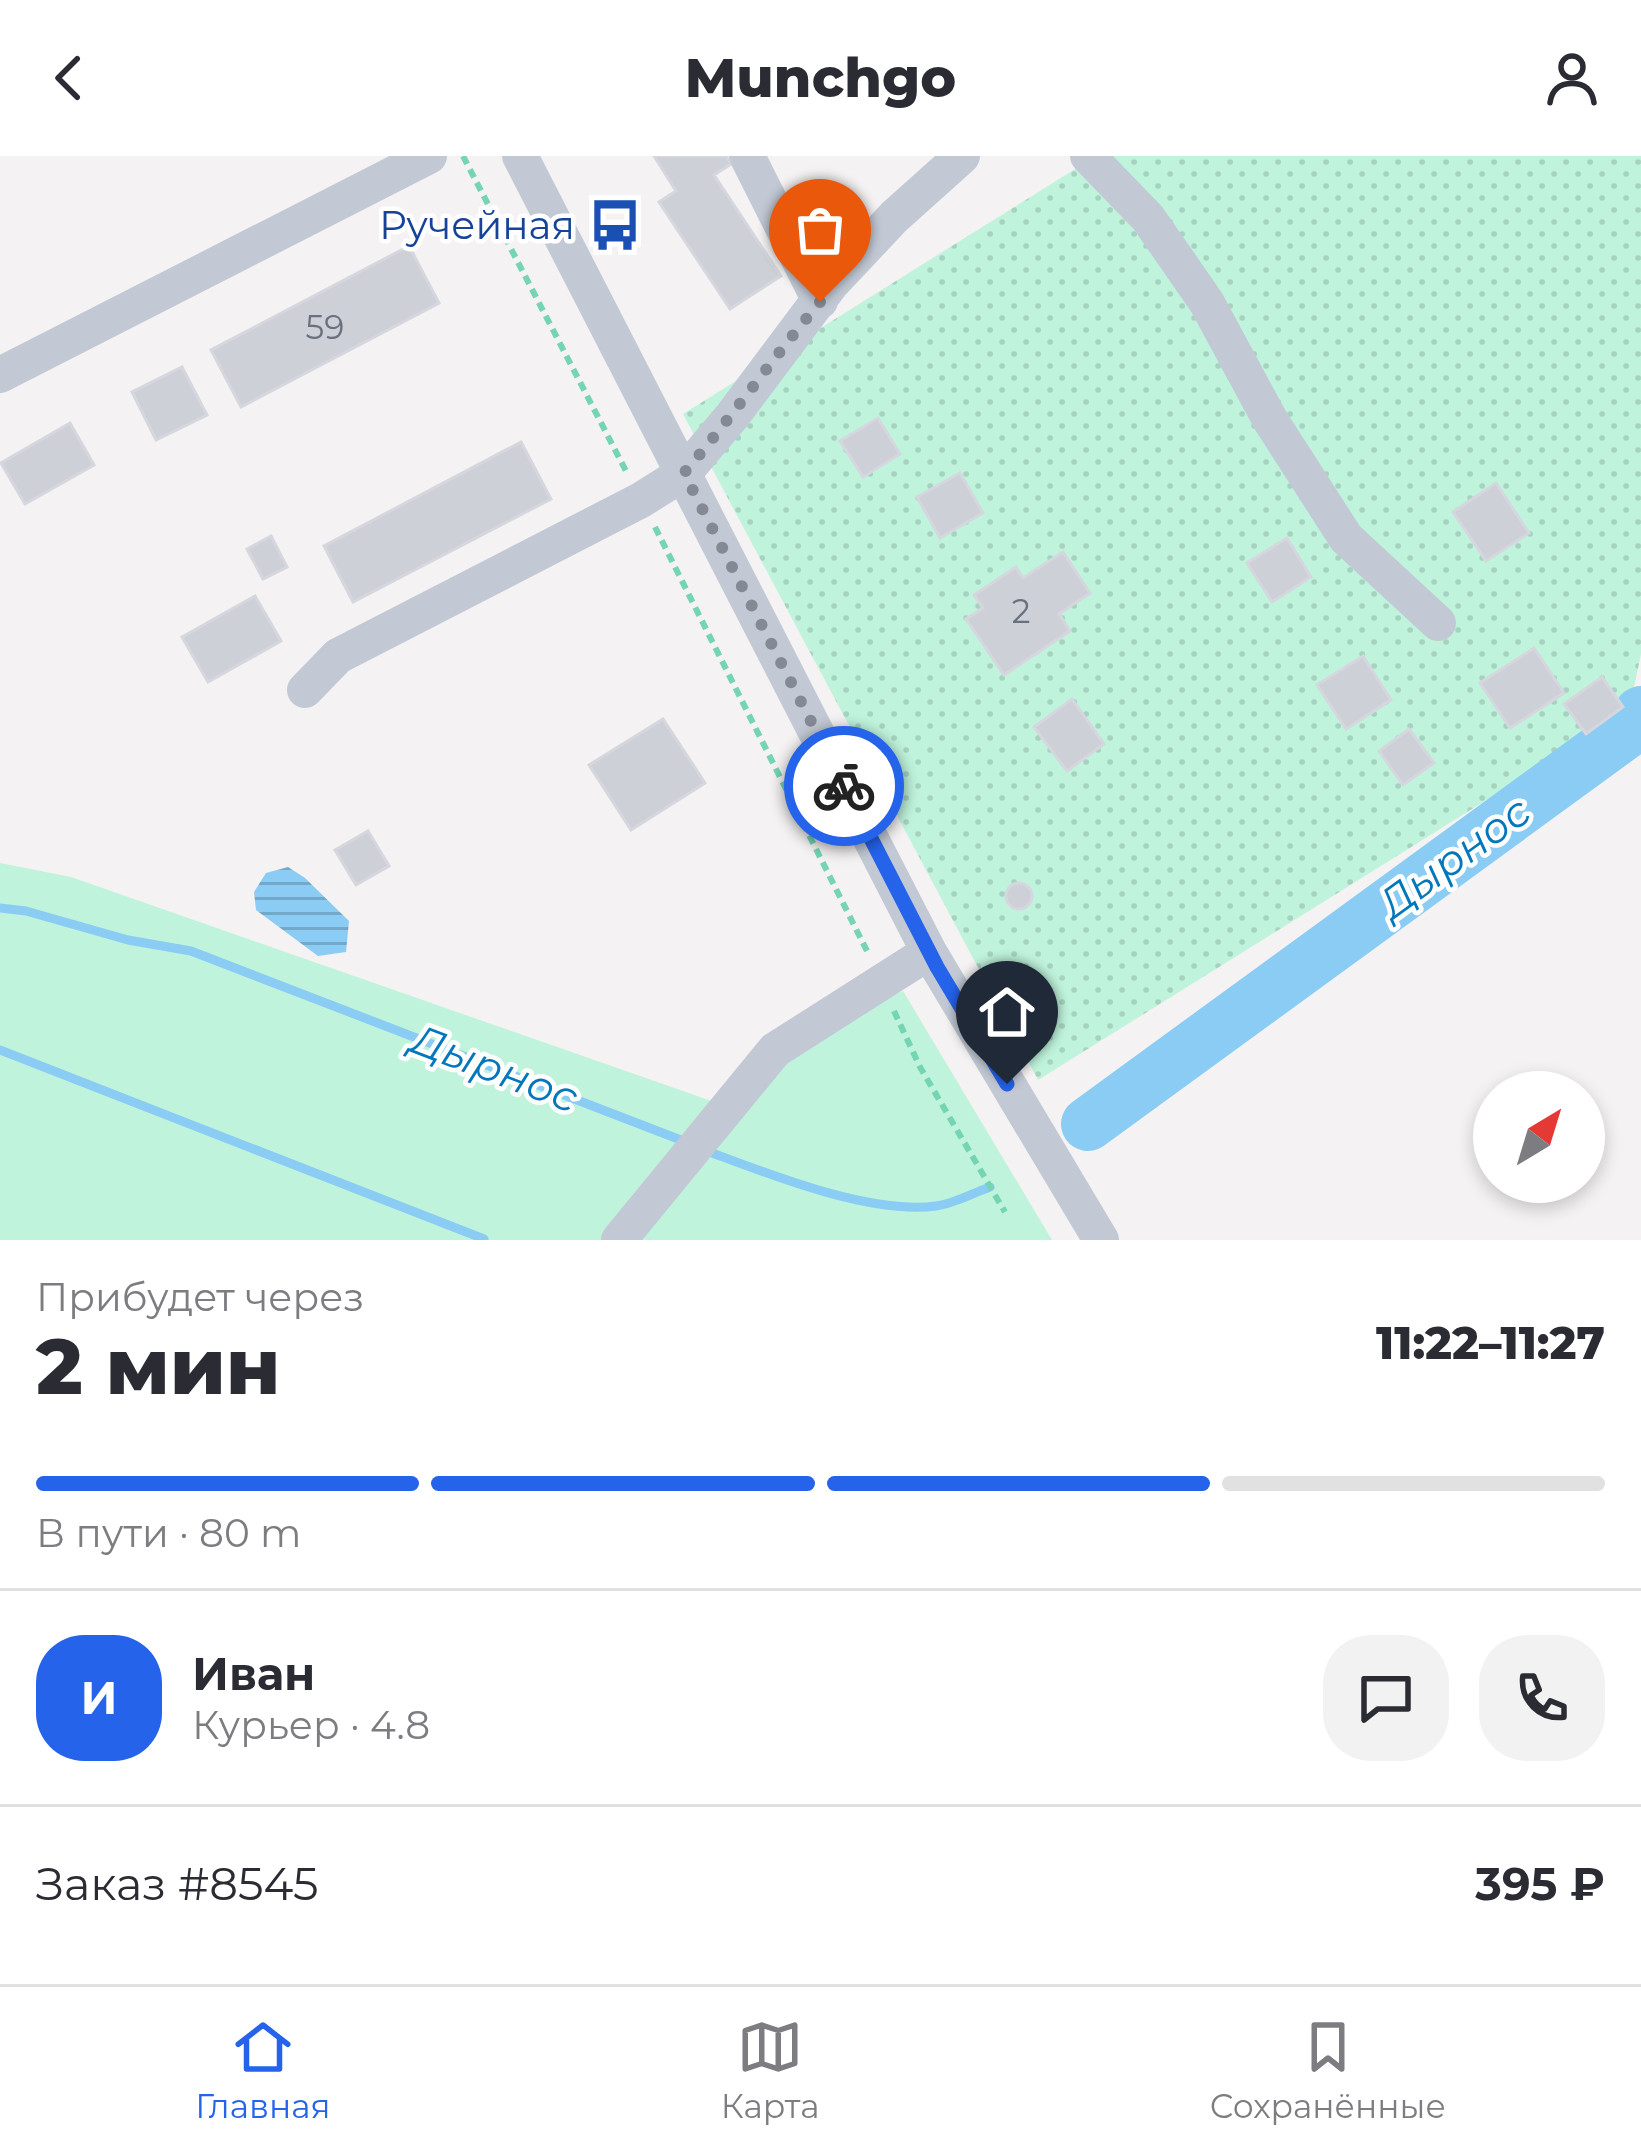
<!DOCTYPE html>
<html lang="ru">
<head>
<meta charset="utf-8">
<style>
  body { margin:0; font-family:Montserrat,sans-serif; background:#f2f2f3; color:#2b2b33; height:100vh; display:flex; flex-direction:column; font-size:45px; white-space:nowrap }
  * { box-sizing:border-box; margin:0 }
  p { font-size:39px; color:#7c7c81 }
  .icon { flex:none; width:66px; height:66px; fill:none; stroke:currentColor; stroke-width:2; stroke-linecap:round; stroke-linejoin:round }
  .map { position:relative; height:1084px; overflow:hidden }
  .drawer { display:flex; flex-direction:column; background:#fff; flex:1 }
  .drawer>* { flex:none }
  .needle { width:78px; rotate:38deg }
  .fabs { position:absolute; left:1473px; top:915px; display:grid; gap:24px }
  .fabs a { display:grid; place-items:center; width:132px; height:132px; border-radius:50%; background:#fff; box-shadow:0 6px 18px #0003; font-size:60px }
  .pin { position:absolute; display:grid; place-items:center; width:102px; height:102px; color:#fff; margin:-123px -51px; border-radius:50% 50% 50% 0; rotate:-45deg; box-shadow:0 0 12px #0007 }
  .pin .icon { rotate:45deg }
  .courier { position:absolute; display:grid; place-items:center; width:120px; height:120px; margin:-60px; border:9px solid #2563eb; border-radius:50%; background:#fff; color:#222; box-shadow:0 3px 15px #0007 }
  .headline em { font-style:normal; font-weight:800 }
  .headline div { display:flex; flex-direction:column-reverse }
  .headline { display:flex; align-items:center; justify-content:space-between; height:204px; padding:0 36px }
  h1 { font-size:78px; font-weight:800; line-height:90px }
  .bar { display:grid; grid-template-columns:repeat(4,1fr); gap:18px 12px; align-content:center; height:144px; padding:0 36px }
  .bar i { height:15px; border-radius:9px; background:#e1e1e2 }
  .bar .selected { background:#2563eb }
  .bar p { grid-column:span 4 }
  .line { display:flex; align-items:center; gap:30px; padding:0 36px; border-top:3px solid #e1e1e2 }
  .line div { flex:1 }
  .round { display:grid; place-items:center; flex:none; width:126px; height:126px; border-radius:48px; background:#f2f2f3 }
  header { display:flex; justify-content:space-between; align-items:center; height:156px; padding:0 36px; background:#fff; font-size:54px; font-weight:800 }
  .tabs { display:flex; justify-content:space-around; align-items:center; height:168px; border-top:3px solid #e1e1e2; background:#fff; font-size:33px; color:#7c7c81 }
  .tabs a { display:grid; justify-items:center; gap:6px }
  .tabs .selected { color:#2563eb }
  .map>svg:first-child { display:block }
</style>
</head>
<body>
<header><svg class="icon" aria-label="back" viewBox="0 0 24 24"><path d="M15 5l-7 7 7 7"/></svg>Munchgo<svg class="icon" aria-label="person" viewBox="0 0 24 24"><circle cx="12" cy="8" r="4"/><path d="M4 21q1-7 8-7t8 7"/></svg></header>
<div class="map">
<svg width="1641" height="1084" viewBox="0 0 1641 1084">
  <defs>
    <pattern id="garden-dots" width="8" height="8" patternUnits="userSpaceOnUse" patternTransform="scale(3)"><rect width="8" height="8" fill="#bff3dc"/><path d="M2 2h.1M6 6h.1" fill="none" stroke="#a6d2bf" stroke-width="1.8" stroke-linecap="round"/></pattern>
    <pattern id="water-rules" width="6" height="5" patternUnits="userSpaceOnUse" patternTransform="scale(3)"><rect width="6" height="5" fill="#8accf3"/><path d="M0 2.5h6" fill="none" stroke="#73a8c8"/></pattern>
  </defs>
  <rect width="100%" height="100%" fill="#f4f2f2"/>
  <!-- green -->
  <path fill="#bff3dc" d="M 0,707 L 71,721 L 740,955 L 783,905 L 845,862 L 903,835 L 1052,1084 L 0,1084 Z"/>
  <!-- garden -->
  <path fill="url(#garden-dots)" d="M 1096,0 L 1641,0 L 1641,498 L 1629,555 L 1038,924 L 683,258 Z"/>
  <!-- water -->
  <path fill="url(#water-rules)" d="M 288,711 L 305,722 L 349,765 L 346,796 L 318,800 L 256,754 L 254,736 L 266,717 Z"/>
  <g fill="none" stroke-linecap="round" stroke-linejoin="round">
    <!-- stream -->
    <path stroke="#8accf3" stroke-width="9" d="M 0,752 L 26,755 L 128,784 L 191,795 L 686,986
      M 0,894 L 484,1083
      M 707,995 C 769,1018 870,1059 936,1050 C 954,1048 973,1037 990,1031"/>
    <!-- river -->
    <path stroke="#8accf3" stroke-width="54" d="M 1088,968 L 1634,570 L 1641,557"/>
  </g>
  <!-- building -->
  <path fill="#ced0d7" stroke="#d6d7de" stroke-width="3" d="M 654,0 L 726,0 L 731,8 L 714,19 L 781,120 L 730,153 L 659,46 L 676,35 Z
    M 409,90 L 439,147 L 241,251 L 211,194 Z
    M 182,211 L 207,259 L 156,284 L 132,236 Z
    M 878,262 L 900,298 L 863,321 L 840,285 Z
    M 70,267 L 94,309 L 25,348 L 1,307 Z
    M 521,286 L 551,343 L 353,446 L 324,390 Z
    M 960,317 L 983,357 L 940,382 L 917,341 Z
    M 1496,327 L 1529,377 L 1486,405 L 1453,356 Z
    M 271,380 L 287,411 L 263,423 L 247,393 Z
    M 1287,382 L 1311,421 L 1272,446 L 1247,407 Z
    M 1063,396 L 1090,437 L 1059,458 L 1070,475 L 1004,519 L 966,463 L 983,452 L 974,439 L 1016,411 L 1023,422 Z
    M 255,440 L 281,485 L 208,526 L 182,481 Z
    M 1534,492 L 1564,537 L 1510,572 L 1480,527 Z
    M 1363,500 L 1391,544 L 1346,573 L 1317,529 Z
    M 1602,521 L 1623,551 L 1586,578 L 1564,548 Z
    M 1072,543 L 1104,588 L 1067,615 L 1034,571 Z
    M 663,563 L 705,627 L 631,674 L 589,609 Z
    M 1409,573 L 1434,607 L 1403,629 L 1379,595 Z
    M 368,675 L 389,710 L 356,729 L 335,694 Z
    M1006 740a13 13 0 1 1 26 0a13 13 0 1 1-26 0Z"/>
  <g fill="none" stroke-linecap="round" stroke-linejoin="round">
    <!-- path -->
    <path stroke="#74d4b4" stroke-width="6" stroke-dasharray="9 6" stroke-linecap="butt" d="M 463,0 L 627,317
      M 655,371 L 869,799
      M 894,855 L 920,911 L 1005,1056"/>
    <!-- minor -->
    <path stroke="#c2c9d4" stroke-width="36" d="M 520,0 L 929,796 L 1101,1084
      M 747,0 L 820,145
      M 1088,0 L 1148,62 L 1207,147 L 1269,262 L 1346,382 L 1438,467
      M 0,219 L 429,0
      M 305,534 L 338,500 L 641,344 L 684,317 L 733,259 L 831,128 L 894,61 L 962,0
      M 619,1084 L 775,894 L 929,796"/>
  </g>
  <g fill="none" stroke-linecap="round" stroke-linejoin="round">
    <!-- done -->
    <path stroke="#848994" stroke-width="12" stroke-dasharray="0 21.6" d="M 820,146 C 773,202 732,261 684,317 L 844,630"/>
    <!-- route -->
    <path stroke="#2563eb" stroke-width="15" d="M 844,630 L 937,811 L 1007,928"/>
  </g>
  <!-- icons -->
  <defs>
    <g id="bus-bare" transform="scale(4.14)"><path d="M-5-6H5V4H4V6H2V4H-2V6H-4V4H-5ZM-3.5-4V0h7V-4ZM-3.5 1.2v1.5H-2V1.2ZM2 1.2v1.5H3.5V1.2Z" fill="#1a4fb4" stroke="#fff" stroke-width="2.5" paint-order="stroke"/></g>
  </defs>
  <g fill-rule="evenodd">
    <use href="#bus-bare" x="615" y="69"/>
  </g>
  <g text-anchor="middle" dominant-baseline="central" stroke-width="9" stroke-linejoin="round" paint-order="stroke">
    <!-- number labels -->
    <g font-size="33" fill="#6a717e">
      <text x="325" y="171">59</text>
      <text x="1021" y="455">2</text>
    </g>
    <!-- transit labels -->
    <g font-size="39" fill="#164399" stroke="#fff" text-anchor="end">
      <text x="575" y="69">Ручейная</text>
    </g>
    <!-- water labels -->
    <g font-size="42" font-style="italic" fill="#0277bb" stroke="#fff">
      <text transform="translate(1454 701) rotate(-36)">Дырнос</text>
      <text transform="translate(495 912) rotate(21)">Дырнос</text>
    </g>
  </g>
</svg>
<div class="fabs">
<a><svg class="needle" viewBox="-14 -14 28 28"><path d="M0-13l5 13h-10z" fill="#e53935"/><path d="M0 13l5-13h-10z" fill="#7c7c81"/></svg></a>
</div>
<div class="pin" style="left:820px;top:146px;background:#ea580c"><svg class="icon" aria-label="bag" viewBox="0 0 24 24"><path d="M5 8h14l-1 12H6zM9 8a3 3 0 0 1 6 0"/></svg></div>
<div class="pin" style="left:1007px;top:928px;background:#1f2937"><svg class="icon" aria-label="home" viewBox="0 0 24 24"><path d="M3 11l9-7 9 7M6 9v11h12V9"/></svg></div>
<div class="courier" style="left:844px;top:630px"><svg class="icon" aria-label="bike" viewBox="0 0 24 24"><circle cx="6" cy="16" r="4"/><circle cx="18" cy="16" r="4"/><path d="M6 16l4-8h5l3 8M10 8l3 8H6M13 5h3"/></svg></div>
</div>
<section class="drawer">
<div class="headline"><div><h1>2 мин</h1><p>Прибудет через</p></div><em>11:22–11:27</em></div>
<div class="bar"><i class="selected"></i><i class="selected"></i><i class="selected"></i><i></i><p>В пути · 80 m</p></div>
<div class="line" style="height:216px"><b class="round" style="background:#2563eb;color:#fff">И</b><div><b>Иван</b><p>Курьер · 4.8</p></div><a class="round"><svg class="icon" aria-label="chat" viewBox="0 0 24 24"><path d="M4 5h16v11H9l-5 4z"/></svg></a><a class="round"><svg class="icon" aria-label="phone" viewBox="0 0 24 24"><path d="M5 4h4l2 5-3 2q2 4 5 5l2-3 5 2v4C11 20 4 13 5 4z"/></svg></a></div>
<div class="line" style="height:156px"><div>Заказ #8545</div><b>395 ₽</b></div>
</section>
<nav class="tabs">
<a class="selected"><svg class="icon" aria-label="home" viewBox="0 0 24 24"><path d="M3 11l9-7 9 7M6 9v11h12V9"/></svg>Главная</a>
<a><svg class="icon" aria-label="map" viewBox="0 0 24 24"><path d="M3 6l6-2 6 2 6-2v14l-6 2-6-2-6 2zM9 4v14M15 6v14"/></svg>Карта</a>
<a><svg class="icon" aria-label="saved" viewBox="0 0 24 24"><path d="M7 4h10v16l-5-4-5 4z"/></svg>Сохранённые</a>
</nav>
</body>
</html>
